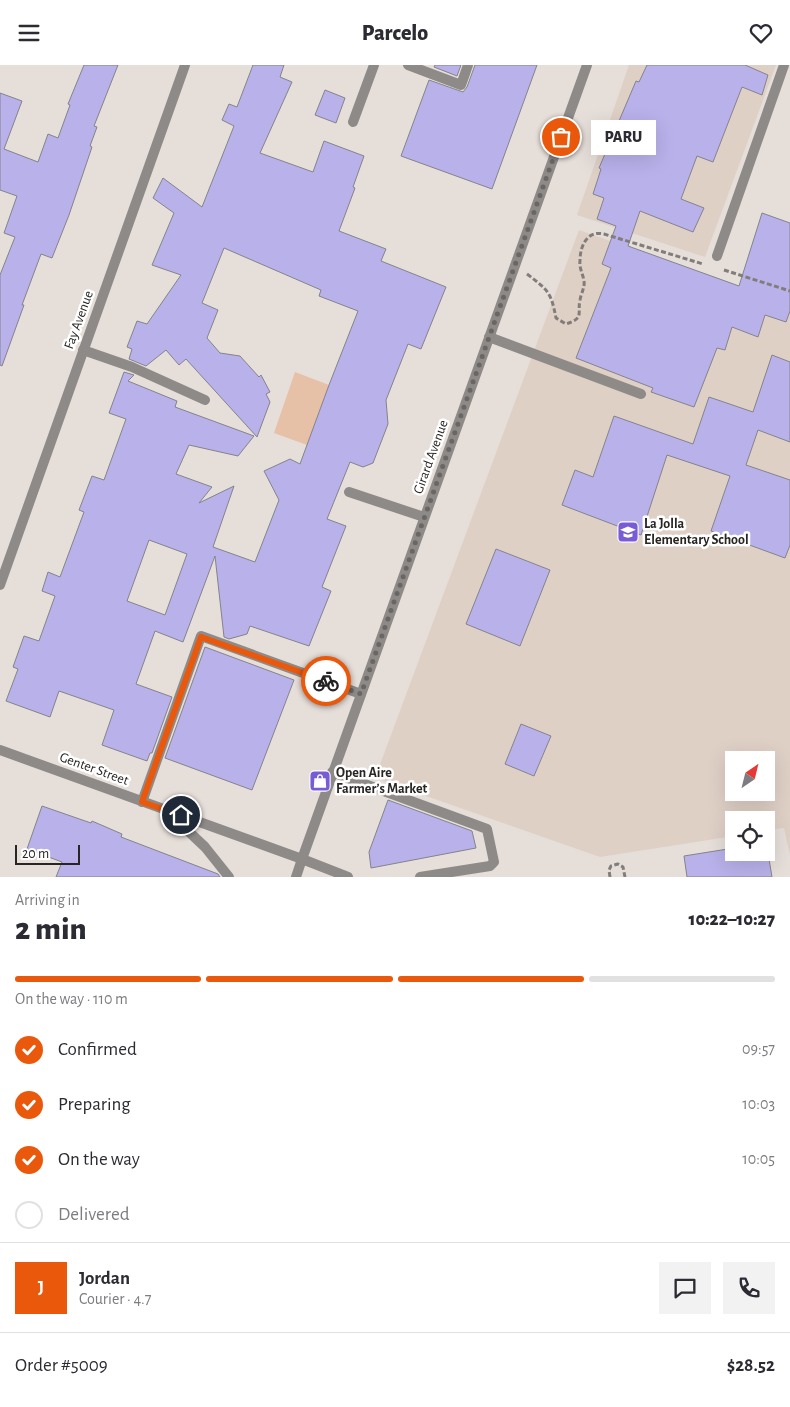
<!DOCTYPE html>
<html lang="en">
<head>
<meta charset="utf-8">
<style>
  body { margin:0; font-family:"Alegreya Sans",sans-serif; background:#f2f2f3; color:#2b2b33; height:100vh; display:flex; flex-direction:column; font-size:19px; white-space:nowrap }
  * { box-sizing:border-box; margin:0 }
  p { font-size:16px; color:#7c7c81 }
  .icon { flex:none; width:28px; height:28px; fill:none; stroke:currentColor; stroke-width:2; stroke-linecap:round; stroke-linejoin:round }
  .map { position:relative; height:812px; overflow:hidden }
  .drawer { display:flex; flex-direction:column; background:#fff; flex:1 }
  .drawer>* { flex:none }
  .needle { width:32px; rotate:35deg }
  .buttons { position:absolute; left:725px; top:686px; display:grid; gap:10px }
  .buttons a { display:grid; place-items:center; width:50px; height:50px; border-radius:0px; background:#fff; box-shadow:0 5px 20px #0002; font-size:25px }
  .scale { position:absolute; left:15px; bottom:12px; width:65px; box-sizing:border-box; padding-left:5px; border:2px solid #282523; border-top:0; font-size:14px; line-height:18px; white-space:nowrap; color:#282523; -webkit-text-stroke:4px #fff; paint-order:stroke }
  .pin { position:absolute; display:grid; place-items:center; width:42px; height:42px; color:#fff; margin:-21px; border:2px solid #fff; border-radius:50%; box-shadow:0 1px 5px #0007 }
  .courier { position:absolute; display:grid; place-items:center; width:50px; height:50px; margin:-25px; border:4px solid #ea580c; border-radius:50%; background:#fff; color:#222; box-shadow:0 1px 6px #0007 }
  .bubble { position:absolute; height:35px; border-radius:0px; background:#fff; box-shadow:0 5px 20px #0002; font-size:16px; font-weight:800; line-height:35px; text-align:center }
  .head em { font-style:normal; font-weight:800 }
  .head div { display:flex; flex-direction:column-reverse }
  .head { display:flex; align-items:center; justify-content:space-between; height:85px; padding:0 15px }
  h1 { font-size:32px; font-weight:800; line-height:38px }
  .bar { display:grid; grid-template-columns:repeat(4,1fr); gap:8px 5px; align-content:center; height:60px; padding:0 15px }
  .bar i { height:6px; border-radius:4px; background:#e1e1e2 }
  .bar .selected { background:#ea580c }
  .bar p { grid-column:span 4 }
  .line { display:flex; align-items:center; gap:12px; padding:0 15px; border-top:1px solid #e1e1e2 }
  .line div { flex:1 }
  .round { display:grid; place-items:center; flex:none; width:52px; height:52px; border-radius:0px; background:#f2f2f3 }
  ol { padding:0 15px; list-style:none }
  li { display:flex; align-items:center; gap:15px; height:55px }
  li p { margin-inline-start:auto }
  li .icon { padding:5px; border-radius:50%; background:#ea580c; color:#fff; stroke-width:4 }
  li:last-child { color:#7c7c81 }
  li i { width:28px; height:28px; border:2px solid #e1e1e2; border-radius:50% }
  header { display:flex; justify-content:space-between; align-items:center; height:65px; padding:0 15px; background:#fff; font-size:22px; font-weight:800 }
  .map>svg:first-child { display:block }
</style>
</head>
<body>
<header><svg class="icon" aria-label="menu" viewBox="0 0 24 24"><path d="M4 6h16M4 12h16M4 18h16"/></svg>Parcelo<svg class="icon" aria-label="heart" viewBox="0 0 24 24"><path d="M12 20l-8-8c-3-5 5-10 8-4 3-6 11-1 8 4z"/></svg></header>
<div class="map">
<svg width="790" height="812" viewBox="0 0 790 812">
  <rect width="100%" height="100%" fill="#e6ded9"/>
  <!-- built -->
  <path fill="#dfd0c6" fill-rule="evenodd" d="M 629,0 L 776,0 L 705,192 L 577,150 Z
    M 579,165 L 790,239 L 790,790 L 784,763 L 766,765 L 766,755 L 734,755 L 734,771 L 600,792 L 375,713 ZM 734,695 L 766,695 L 766,728 L 734,728 Z"/>
  <!-- grass -->
  <path fill="#e6c0a7" d="M 295,307 L 329,320 L 307,380 L 274,368 Z"/>
  <!-- building -->
  <path fill="#b8b1ea" stroke="#84838b" fill-rule="evenodd" d="M 84,0 L 118,0 L 94,61 L 97,62 L 90,81 L 92,82 L 69,150 L 52,193 L 41,189 L 22,240 L 24,240 L 2,301 L 0,300 L 0,210 L 15,172 L 4,168 L 17,131 L 0,125 L 0,28 L 22,36 L 4,84 L 38,97 L 48,69 L 58,73 L 70,40 L 68,39 Z
    M 253,0 L 284,0 L 280,12 L 292,17 L 260,88 L 313,107 L 324,76 L 364,91 L 353,122 L 355,123 L 339,166 L 386,184 L 381,196 L 446,222 L 421,284 L 408,279 L 386,335 L 388,359 L 373,398 L 363,402 L 350,397 L 327,454 L 346,461 L 322,522 L 331,526 L 309,581 L 250,561 L 247,569 L 229,574 L 224,572 L 215,491 L 183,577 L 155,566 L 136,619 L 172,632 L 152,688 L 150,688 L 147,696 L 102,680 L 114,645 L 59,626 L 50,652 L 6,636 L 18,604 L 13,602 L 24,571 L 39,576 L 55,531 L 42,526 L 48,507 L 60,512 L 84,447 L 79,445 L 92,411 L 104,415 L 126,354 L 109,348 L 124,307 L 134,310 L 128,316 L 177,336 L 175,342 L 254,371 L 238,391 L 189,380 L 176,409 L 212,422 L 199,438 L 234,421 L 213,482 L 255,497 L 279,435 L 264,406 L 290,394 L 300,399 L 329,320 L 358,246 L 319,231 L 321,225 L 224,183 L 202,238 L 218,245 L 207,273 L 220,288 L 240,291 L 259,312 L 261,310 L 270,327 L 266,329 L 270,337 L 257,372 L 186,294 L 179,300 L 166,285 L 146,301 L 129,294 L 132,284 L 127,282 L 137,256 L 147,259 L 181,210 L 152,200 L 174,148 L 153,133 L 163,113 L 202,142 L 234,61 L 222,55 L 229,39 L 237,42 ZM 149,475 L 187,489 L 165,550 L 127,536 Z
    M 435,0 L 461,0 L 457,11 L 434,2 Z
    M 475,0 L 537,0 L 492,124 L 401,91 L 429,15 L 463,27 L 467,22 Z
    M 647,0 L 745,0 L 768,10 L 762,30 L 742,22 L 713,97 L 697,91 L 681,134 L 704,143 L 693,167 L 640,146 L 628,181 L 739,221 L 762,148 L 790,158 L 790,246 L 786,257 L 765,250 L 758,272 L 732,262 L 725,285 L 717,283 L 694,342 L 651,327 L 653,323 L 576,293 L 611,203 L 602,199 L 616,161 L 597,154 L 604,133 L 593,129 L 601,104 L 599,103 L 636,16 L 639,17 Z
    M 325,25 L 345,33 L 336,58 L 315,50 Z
    M 772,290 L 790,297 L 790,377 L 758,365 L 746,400 L 790,415 L 790,480 L 785,493 L 711,466 L 730,411 L 667,390 L 641,470 L 562,440 L 575,405 L 593,412 L 614,351 L 693,379 L 709,332 L 753,347 Z
    M 496,484 L 550,505 L 520,581 L 466,559 Z
    M 205,582 L 294,615 L 252,725 L 165,693 Z
    M 521,659 L 551,671 L 534,711 L 505,699 Z
    M 388,735 L 472,766 L 476,783 L 371,803 L 369,787 Z
    M 42,741 L 91,758 L 92,756 L 122,769 L 121,772 L 218,809 L 220,812 L 56,812 L 62,797 L 27,784 Z
    M 734,783 L 734,788 L 768,788 L 772,812 L 687,812 L 684,791 Z"/>
  <g fill="none" stroke-linecap="round" stroke-linejoin="round">
    <!-- path -->
    <path stroke="#827d7a" stroke-width="3" stroke-dasharray="5 2.5" stroke-linecap="butt" d="M 724,205 L 790,226
      M 527,209 C 548,225 551,227 556,253 L 566,259 C 585,253 577,248 580,235 C 581,228 585,223 584,216 C 583,209 579,203 580,196 C 580,181 587,165 604,169 L 703,199
      M 610,812 L 609,805 L 611,801 L 618,799 L 623,802 L 625,812"/>
    <!-- service -->
    <path stroke="#8d8a88" stroke-width="10" d="M 408,0 L 461,20 L 468,0
      M 353,57 L 374,0
      M 717,191 L 784,0
      M 489,272 L 641,329
      M 83,285 L 132,302 L 205,335
      M 349,427 L 424,452
      M 332,707 L 487,764 L 494,797 L 490,801 L 420,812
      M 142,737 L 201,571 L 361,629
      M 302,794 L 348,812"/>
    <!-- minor -->
    <path stroke="#8d8a88" stroke-width="10" d="M 296,812 L 302,794"/>
    <!-- tertiary -->
    <path stroke="#8d8a88" stroke-width="10" d="M 0,520 L 185,0
      M 0,685 L 302,794 L 587,0
      M 169,748 L 205,782 L 229,812"/>
  </g>
  <g fill="none" stroke-linecap="round" stroke-linejoin="round">
    <!-- done -->
    <path stroke="#6a6663" stroke-width="5" stroke-dasharray="0 9" d="M 326,616 L 361,629 L 561,72"/>
    <!-- route -->
    <path stroke="#ea580c" stroke-width="6" d="M 181,750 L 142,737 L 201,572 L 326,616"/>
  </g>
  <!-- icons -->
  <defs>
    <g id="school-square" transform="scale(1.125)"><rect x="-9" y="-9" width="18" height="18" rx="4" fill="#775cd6" stroke="#fff"/><path d="M0-5L7-2L0 1L-7-2ZM-4 1L0 2.5L4 1V4Q0 6-4 4Z" fill="#fff"/></g>
    <g id="shop-square" transform="scale(1.125)"><rect x="-9" y="-9" width="18" height="18" rx="4" fill="#775cd6" stroke="#fff"/><path d="M-5-2.5h2.3a2.7 3.5 0 0 1 5.4 0H5L5.5 6h-11ZM-1.5-2.5h3a1.5 2.3 0 0 0-3 0Z" fill="#fff"/></g>
  </defs>
  <g fill-rule="evenodd">
    <use href="#school-square" x="628" y="467"/>
    <use href="#shop-square" x="320" y="716"/>
  </g>
  <g text-anchor="middle" dominant-baseline="central" stroke-width="5" stroke-linejoin="round" paint-order="stroke">
    <!-- street labels -->
    <g font-size="14" fill="#282523" stroke="#fff">
      <text transform="translate(79 255) rotate(-70)">Fay Avenue</text>
      <text transform="translate(431 392) rotate(-70)">Girard Avenue</text>
      <text transform="translate(94 704) rotate(20)">Genter Street</text>
    </g>
    <!-- poi labels -->
    <g font-size="14" font-weight="bold" fill="#282523" stroke="#fff" text-anchor="start">
      <text x="644" y="459">La Jolla<tspan x="644" dy="16">Elementary School</tspan></text>
      <text x="336" y="708">Open Aire<tspan x="336" dy="16">Farmer’s Market</tspan></text>
    </g>
  </g>
</svg>
<div class="buttons">
<a><svg class="needle" viewBox="-14 -14 28 28"><path d="M0-13l5 13h-10z" fill="#e53935"/><path d="M0 13l5-13h-10z" fill="#7c7c81"/></svg></a>
<a><svg class="icon" aria-label="locate" viewBox="0 0 24 24"><circle cx="12" cy="12" r="6"/><path d="M12 2v4M12 18v4M2 12h4M18 12h4"/></svg></a>
</div>
<div class="scale">20 m</div>
<div class="pin" style="left:561px;top:72px;background:#ea580c"><svg class="icon" aria-label="bag" viewBox="0 0 24 24"><path d="M5 8h14l-1 12H6zM9 8a3 3 0 0 1 6 0"/></svg></div>
<div class="pin" style="left:181px;top:750px;background:#1f2937"><svg class="icon" aria-label="home" viewBox="0 0 24 24"><path d="M3 11l9-7 9 7M6 9v11h12V9"/></svg></div>
<div class="courier" style="left:326px;top:616px"><svg class="icon" aria-label="bike" viewBox="0 0 24 24"><circle cx="6" cy="16" r="4"/><circle cx="18" cy="16" r="4"/><path d="M6 16l4-8h5l3 8M10 8l3 8H6M13 5h3"/></svg></div>
<div class="bubble" style="left:591px;top:55px;width:65px">PARU</div>
</div>
<section class="drawer">
<div class="head"><div><h1>2 min</h1><p>Arriving in</p></div><em>10:22–10:27</em></div>
<div class="bar"><i class="selected"></i><i class="selected"></i><i class="selected"></i><i></i><p>On the way · 110 m</p></div>
<ol>
<li><svg class="icon" aria-label="check" viewBox="0 0 24 24"><path d="M5 12l5 5 9-10"/></svg>Confirmed<p>09:57</p></li>
<li><svg class="icon" aria-label="check" viewBox="0 0 24 24"><path d="M5 12l5 5 9-10"/></svg>Preparing<p>10:03</p></li>
<li><svg class="icon" aria-label="check" viewBox="0 0 24 24"><path d="M5 12l5 5 9-10"/></svg>On the way<p>10:05</p></li>
<li><i></i>Delivered</li>
</ol>
<div class="line" style="height:90px"><b class="round" style="background:#ea580c;color:#fff">J</b><div><b>Jordan</b><p>Courier · 4.7</p></div><a class="round"><svg class="icon" aria-label="chat" viewBox="0 0 24 24"><path d="M4 5h16v11H9l-5 4z"/></svg></a><a class="round"><svg class="icon" aria-label="phone" viewBox="0 0 24 24"><path d="M5 4h4l2 5-3 2q2 4 5 5l2-3 5 2v4C11 20 4 13 5 4z"/></svg></a></div>
<div class="line" style="height:65px"><div>Order #5009</div><b>$28.52</b></div>
</section>
</body>
</html>
